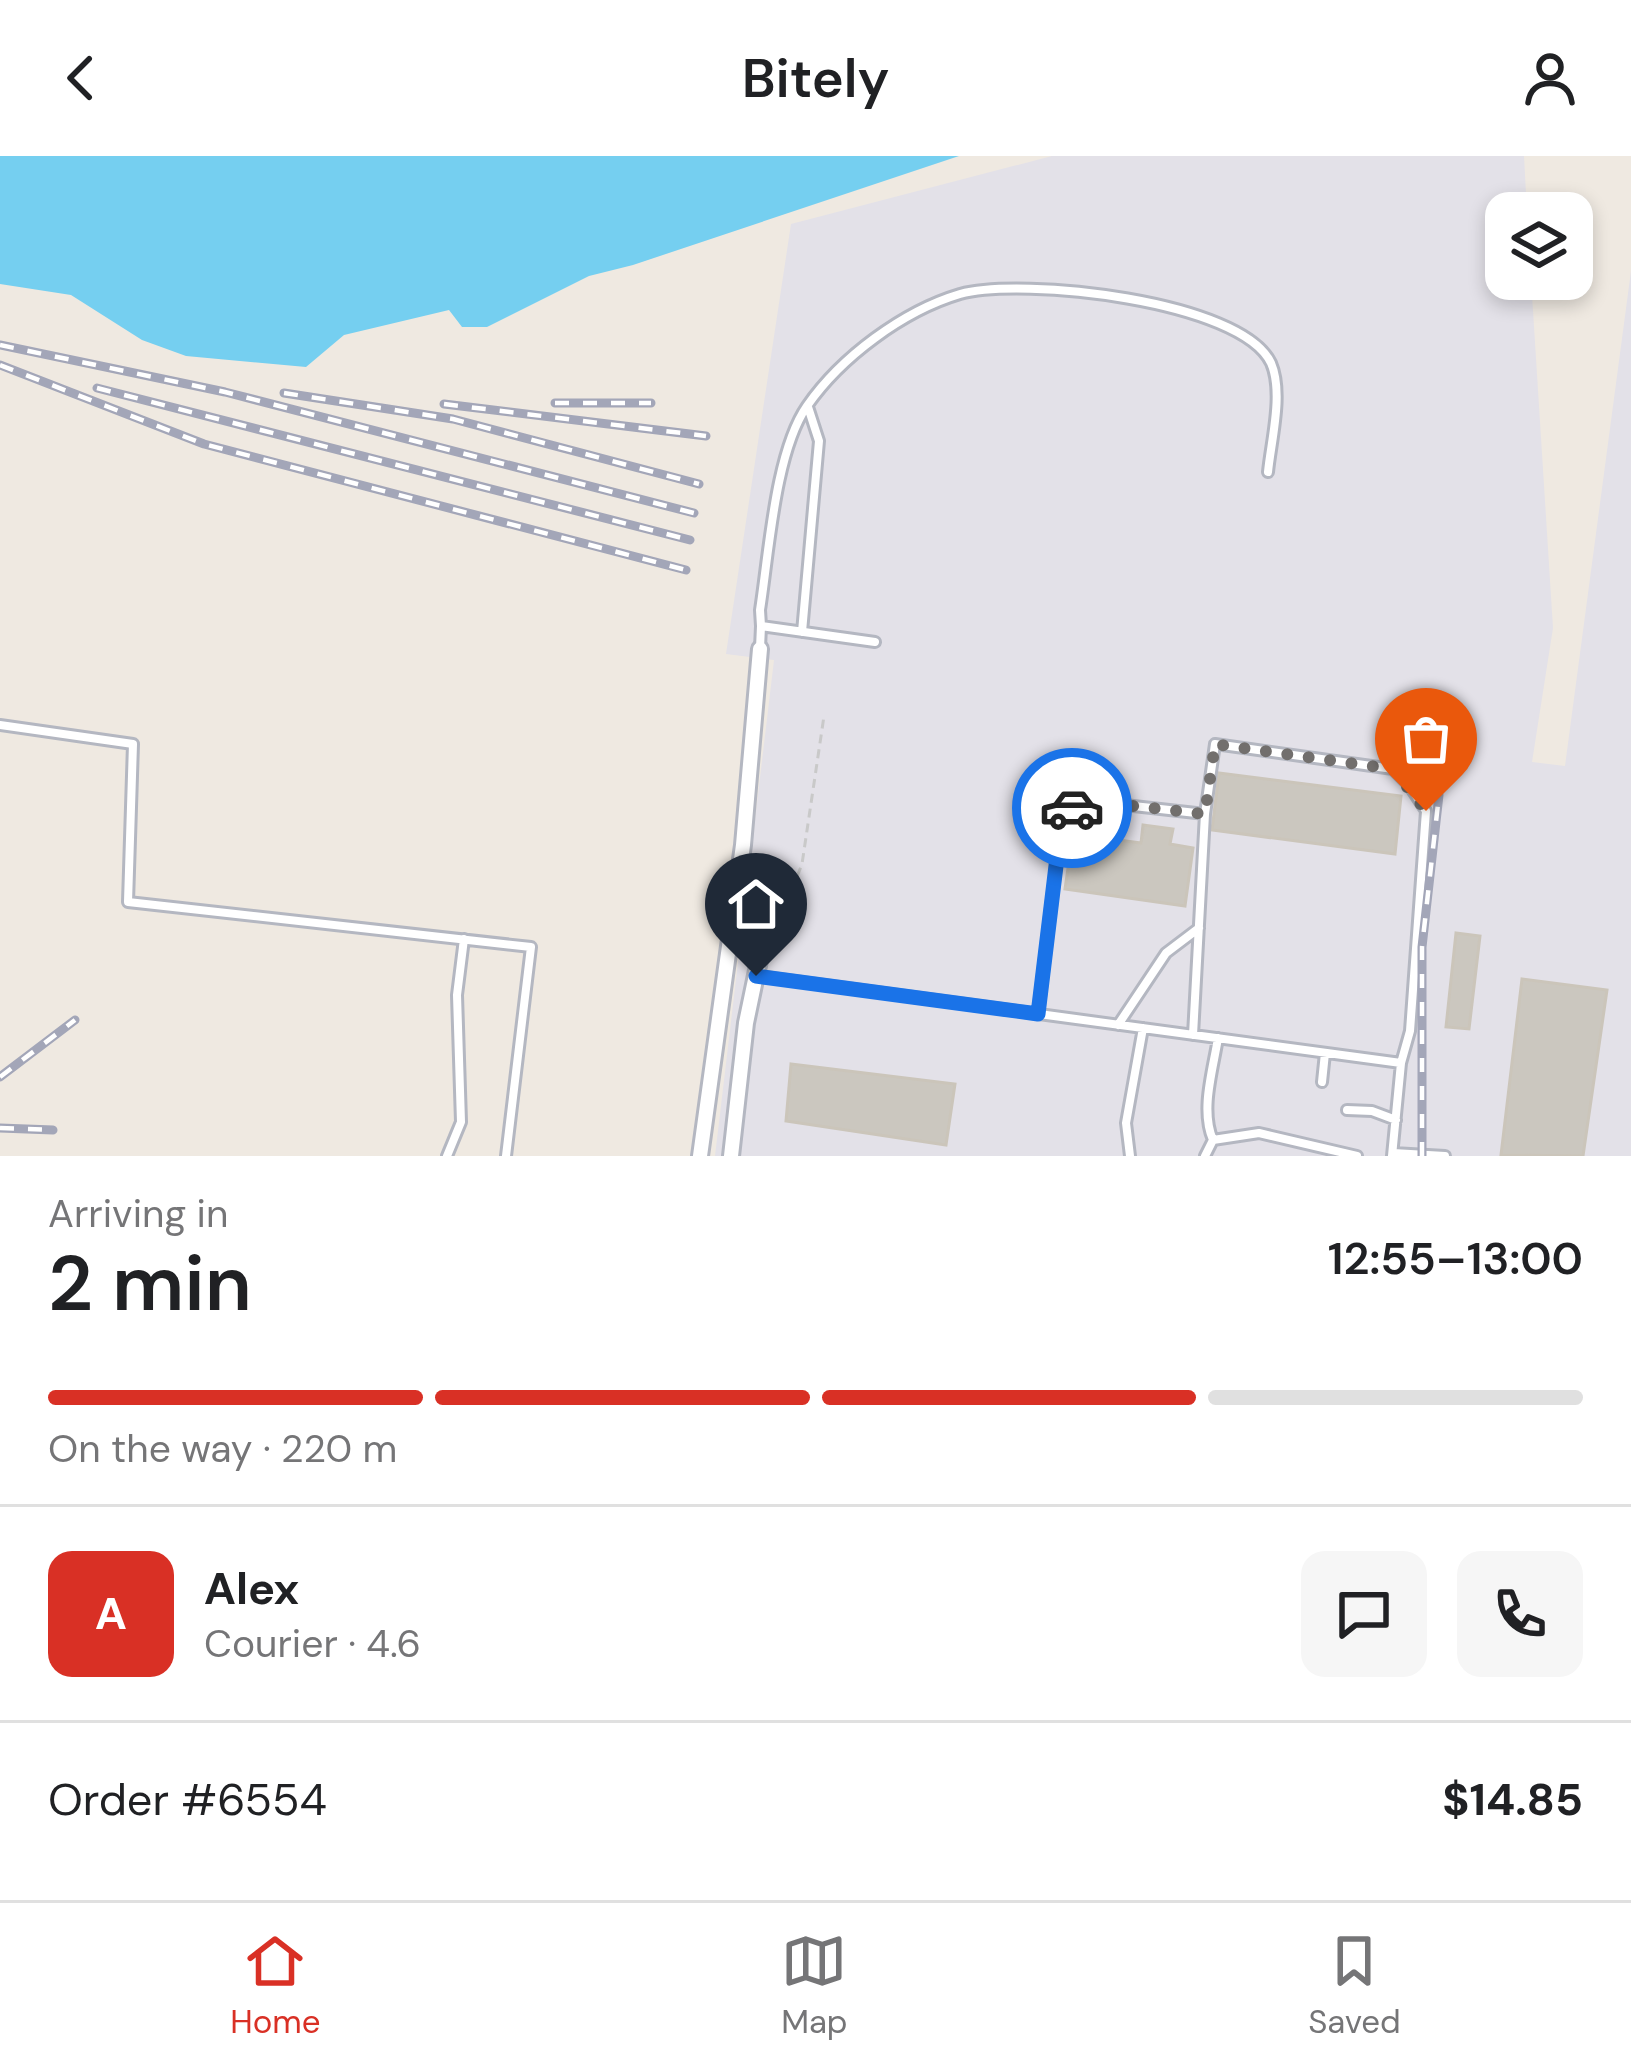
<!DOCTYPE html>
<html lang="en">
<head>
<meta charset="utf-8">
<style>
  body { margin:0; font-family:"DM Sans",sans-serif; background:#f6f6f6; color:#202124; height:100vh; display:flex; flex-direction:column; font-size:45px; white-space:nowrap }
  * { box-sizing:border-box; margin:0 }
  p { font-size:39px; color:#757577 }
  .icon { flex:none; width:66px; height:66px; fill:none; stroke:currentColor; stroke-width:2; stroke-linecap:round; stroke-linejoin:round }
  .map { position:relative; height:1000px; overflow:hidden }
  .sheet { display:flex; flex-direction:column; background:#fff; flex:1 }
  .sheet>* { flex:none }
  .buttons { position:absolute; left:1485px; top:36px; display:grid; gap:24px }
  .buttons a { display:grid; place-items:center; width:108px; height:108px; border-radius:24px; background:#fff; box-shadow:0 6px 18px #0003; font-size:60px }
  .pin { position:absolute; display:grid; place-items:center; width:102px; height:102px; color:#fff; margin:-123px -51px; border-radius:50% 50% 50% 0; rotate:-45deg; box-shadow:0 0 12px #0007 }
  .pin .icon { rotate:45deg }
  .courier { position:absolute; display:grid; place-items:center; width:120px; height:120px; margin:-60px; border:9px solid #1a73e8; border-radius:50%; background:#fff; color:#222; box-shadow:0 3px 15px #0007 }
  .summary em { font-style:normal; font-weight:600 }
  .summary div { display:flex; flex-direction:column-reverse }
  .summary { display:flex; align-items:center; justify-content:space-between; height:204px; padding:0 48px }
  h1 { font-size:78px; font-weight:600; line-height:90px }
  .bar { display:grid; grid-template-columns:repeat(4,1fr); gap:18px 12px; align-content:center; height:144px; padding:0 48px }
  .bar i { height:15px; border-radius:9px; background:#e0e0e0 }
  .bar .current { background:#d93025 }
  .bar p { grid-column:span 4 }
  .line { display:flex; align-items:center; gap:30px; padding:0 48px; border-top:3px solid #e0e0e0 }
  .line div { flex:1 }
  .round { display:grid; place-items:center; flex:none; width:126px; height:126px; border-radius:24px; background:#f6f6f6 }
  header { display:flex; justify-content:space-between; align-items:center; height:156px; padding:0 48px; background:#fff; font-size:54px; font-weight:600 }
  .tabs { display:flex; justify-content:space-around; align-items:center; height:168px; border-top:3px solid #e0e0e0; background:#fff; font-size:33px; color:#757577 }
  .tabs a { display:grid; justify-items:center; gap:6px }
  .tabs .current { color:#d93025 }
  .map>svg:first-child { display:block }
</style>
</head>
<body>
<header><svg class="icon" aria-label="back" viewBox="0 0 24 24"><path d="M15 5l-7 7 7 7"/></svg>Bitely<svg class="icon" aria-label="person" viewBox="0 0 24 24"><circle cx="12" cy="8" r="4"/><path d="M4 21q1-7 8-7t8 7"/></svg></header>
<div class="map">
<svg width="1631" height="1000" viewBox="0 0 1631 1000">
  <rect width="100%" height="100%" fill="#efe9e1"/>
  <!-- industrial -->
  <path fill="#e3e1e8" d="M 1052,0 L 1524,0 L 1527,57 L 1506,57 L 1506,123 L 1531,123 L 1553,472 L 1532,606 L 1565,610 L 1631,115 L 1631,1000 L 715,1000 L 774,504 L 726,498 L 791,68 Z"/>
  <!-- water -->
  <path fill="#75cff0" d="M 0,0 L 959,0 L 633,109 L 589,120 L 487,171 L 462,171 L 449,154 L 344,179 L 306,211 L 186,200 L 142,184 L 71,139 L 0,128 Z"/>
  <!-- building -->
  <path fill="#cbc7bf" stroke="#cbc5ba" stroke-width="3" d="M 1219,617 L 1401,640 L 1395,698 L 1212,674 Z
    M 1143,669 L 1173,673 L 1170,688 L 1193,692 L 1185,750 L 1065,733 L 1073,678 L 1141,687 Z
    M 1456,777 L 1480,780 L 1469,873 L 1446,871 Z
    M 1522,823 L 1607,834 L 1583,1000 L 1501,999 Z
    M 791,908 L 955,928 L 946,989 L 786,965 Z"/>
  <g fill="none" stroke-linecap="round" stroke-linejoin="round">
    <!-- lane casing -->
    <g stroke="#b4b7c1" stroke-width="14">
      <path id="lane" d="M 761,470 L 760,454 C 769,397 775,296 807,250 C 841,201 903,155 960,138 C 1022,121 1241,144 1271,207 C 1284,237 1271,285 1268,316
        M 802,476 L 819,285 L 808,251
        M 760,492 L 761,470 L 875,486
        M 0,569 L 133,588 L 128,746 L 531,791 L 506,1000
        M 1205,658 L 1215,588 L 1393,613 L 1409,629 L 1426,655 L 1410,875 L 1401,907 L 1392,1000
        M 758,820 L 1401,907
        M 1038,858 L 1060,677 L 1067,656 L 1080,644 L 1205,658 L 1193,879
        M 1118,869 L 1166,797 L 1199,772
        M 1322,926 L 1325,897
        M 1347,954 L 1372,955 L 1396,964
        M 1213,984 C 1200,954 1213,914 1218,882
        M 1393,997 L 1445,1000
        M 447,1000 L 461,966 L 457,839 L 464,783
        M 1130,1000 L 1126,967 L 1143,872
        M 1205,1000 L 1213,984 L 1259,977 L 1357,1000"/>
    </g>
    <!-- street casing -->
    <g stroke="#b4b7c1" stroke-width="20">
      <path id="street" d="M 700,1000 L 743,689 L 760,493
        M 731,1000 L 746,867 L 760,800"/>
    </g>
    <!-- path -->
    <path stroke="#c9c9c9" stroke-width="3" stroke-dasharray="9 6" stroke-linecap="butt" d="M 770,790 L 802,708 L 824,560"/>
    <!-- lane -->
    <use href="#lane" stroke="#fff" stroke-width="8"/>
    <!-- street -->
    <use href="#street" stroke="#fff" stroke-width="14"/>
    <!-- rail casing -->
    <g stroke="#a3a6b8" stroke-width="9">
      <path id="rail" d="M 0,189 L 225,236 L 694,357
        M 0,209 L 204,288 L 686,414
        M 97,232 L 690,384
        M 284,237 L 453,263 L 699,328
        M 555,247 L 651,247
        M 444,248 L 706,280
        M 0,921 L 75,864
        M 0,972 L 53,974
        M 1422,1000 L 1422,791 L 1439,639"/>
    </g>
    <!-- rail -->
    <use href="#rail" stroke="#fff" stroke-width="4.5" stroke-dasharray="14" stroke-linecap="butt"/>
  </g>
  <g fill="none" stroke-linecap="round" stroke-linejoin="round">
    <!-- done -->
    <path stroke="#726f6d" stroke-width="12" stroke-dasharray="0 21.6" d="M 1072,652 L 1080,644 L 1205,658 L 1215,588 L 1393,613 L 1426,655"/>
    <!-- route -->
    <path stroke="#1a73e8" stroke-width="15" d="M 756,820 L 1038,858 L 1060,677 L 1072,652"/>
  </g>
</svg>
<div class="buttons">
<a><svg class="icon" aria-label="layers" viewBox="0 0 24 24"><path d="M12 4l9 5-9 5-9-5zM3 14l9 5 9-5"/></svg></a>
</div>
<div class="pin" style="left:1426px;top:655px;background:#ea580c"><svg class="icon" aria-label="bag" viewBox="0 0 24 24"><path d="M5 8h14l-1 12H6zM9 8a3 3 0 0 1 6 0"/></svg></div>
<div class="pin" style="left:756px;top:820px;background:#1f2937"><svg class="icon" aria-label="home" viewBox="0 0 24 24"><path d="M3 11l9-7 9 7M6 9v11h12V9"/></svg></div>
<div class="courier" style="left:1072px;top:652px"><svg class="icon" aria-label="car" viewBox="0 0 24 24"><path d="M5 17H2v-5l4-1 3-4h7l3 4 3 1v5h-3M9 17h6M6 11h13"/><circle cx="7" cy="17" r="2"/><circle cx="17" cy="17" r="2"/></svg></div>
</div>
<section class="sheet">
<div class="summary"><div><h1>2 min</h1><p>Arriving in</p></div><em>12:55–13:00</em></div>
<div class="bar"><i class="current"></i><i class="current"></i><i class="current"></i><i></i><p>On the way · 220 m</p></div>
<div class="line" style="height:216px"><b class="round" style="background:#d93025;color:#fff">A</b><div><b>Alex</b><p>Courier · 4.6</p></div><a class="round"><svg class="icon" aria-label="chat" viewBox="0 0 24 24"><path d="M4 5h16v11H9l-5 4z"/></svg></a><a class="round"><svg class="icon" aria-label="phone" viewBox="0 0 24 24"><path d="M5 4h4l2 5-3 2q2 4 5 5l2-3 5 2v4C11 20 4 13 5 4z"/></svg></a></div>
<div class="line" style="height:156px"><div>Order #6554</div><b>$14.85</b></div>
</section>
<nav class="tabs">
<a class="current"><svg class="icon" aria-label="home" viewBox="0 0 24 24"><path d="M3 11l9-7 9 7M6 9v11h12V9"/></svg>Home</a>
<a><svg class="icon" aria-label="map" viewBox="0 0 24 24"><path d="M3 6l6-2 6 2 6-2v14l-6 2-6-2-6 2zM9 4v14M15 6v14"/></svg>Map</a>
<a><svg class="icon" aria-label="saved" viewBox="0 0 24 24"><path d="M7 4h10v16l-5-4-5 4z"/></svg>Saved</a>
</nav>
</body>
</html>
